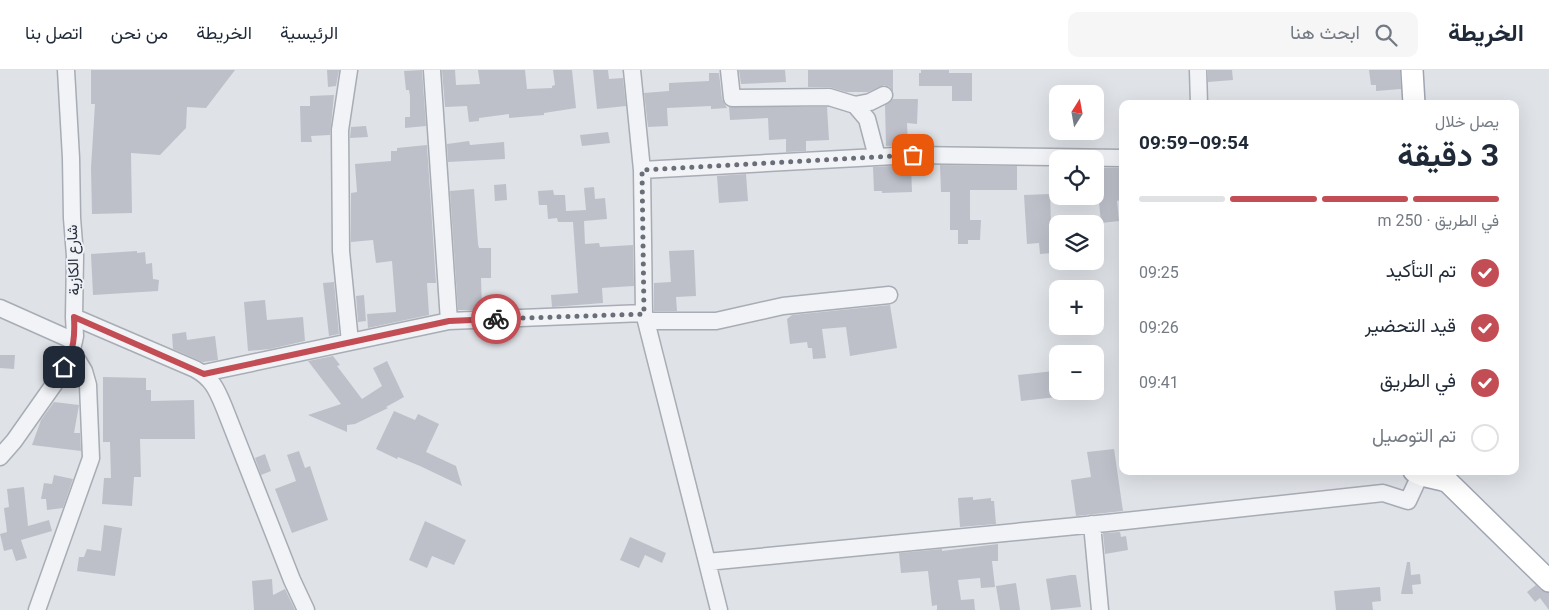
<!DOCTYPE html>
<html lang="ar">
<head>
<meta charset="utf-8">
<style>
  body { margin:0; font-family:Roboto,Vazirmatn,sans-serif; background:#f6f6f7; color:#1f2937; direction:rtl; height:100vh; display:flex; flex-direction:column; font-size:19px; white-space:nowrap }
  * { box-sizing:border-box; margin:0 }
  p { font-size:16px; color:#747a83 }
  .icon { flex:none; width:28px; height:28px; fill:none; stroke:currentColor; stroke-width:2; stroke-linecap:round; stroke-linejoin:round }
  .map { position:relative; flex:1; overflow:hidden; direction:ltr }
  .sheet { position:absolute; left:1119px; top:30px; width:400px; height:375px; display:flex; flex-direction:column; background:#fff; border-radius:10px; box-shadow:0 5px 20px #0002; direction:rtl }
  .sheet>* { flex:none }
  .needle { width:32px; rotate:11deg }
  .tools { position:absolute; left:1049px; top:15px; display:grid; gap:10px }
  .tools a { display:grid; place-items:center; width:55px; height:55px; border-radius:10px; background:#fff; box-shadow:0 5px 20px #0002; font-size:25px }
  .pin { position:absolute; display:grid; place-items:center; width:42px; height:42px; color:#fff; margin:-21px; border-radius:10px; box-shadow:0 2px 8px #0006 }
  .courier { position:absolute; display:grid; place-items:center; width:50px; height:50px; margin:-25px; border:4px solid #c34d54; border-radius:50%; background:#fff; color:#222; box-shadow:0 1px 6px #0007 }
  .summary em { font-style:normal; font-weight:700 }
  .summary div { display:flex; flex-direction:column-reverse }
  .summary { display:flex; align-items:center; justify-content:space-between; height:85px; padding:0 20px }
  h1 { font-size:32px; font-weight:700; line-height:38px }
  .bar { display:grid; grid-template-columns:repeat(4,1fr); gap:8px 5px; align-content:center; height:60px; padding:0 20px }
  .bar i { height:6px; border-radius:4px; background:#e0e1e3 }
  .bar .current { background:#c34d54 }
  .bar p { grid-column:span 4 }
  ol { padding:0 20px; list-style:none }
  li { display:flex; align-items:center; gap:15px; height:55px }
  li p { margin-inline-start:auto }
  li .icon { padding:5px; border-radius:50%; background:#c34d54; color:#fff; stroke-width:4 }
  li:last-child { color:#747a83 }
  li i { width:28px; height:28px; border:2px solid #e0e1e3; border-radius:50% }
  header { display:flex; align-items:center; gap:30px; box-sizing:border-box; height:70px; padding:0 25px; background:#fff; border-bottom:1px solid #e0e1e3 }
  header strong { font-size:24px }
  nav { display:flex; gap:28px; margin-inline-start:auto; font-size:18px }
  .search { width:350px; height:45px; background:#f6f6f7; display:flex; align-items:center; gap:12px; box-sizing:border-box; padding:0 18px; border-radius:10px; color:#747a83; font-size:19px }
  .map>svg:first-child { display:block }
</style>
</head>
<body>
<header>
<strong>الخريطة</strong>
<div class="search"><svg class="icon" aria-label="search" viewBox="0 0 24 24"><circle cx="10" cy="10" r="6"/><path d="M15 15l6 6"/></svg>ابحث هنا</div>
<nav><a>الرئيسية</a><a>الخريطة</a><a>من نحن</a><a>اتصل بنا</a></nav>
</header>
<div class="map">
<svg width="1549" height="540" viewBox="0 0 1549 540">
  <rect width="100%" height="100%" fill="#dfe2e7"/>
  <!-- building -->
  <path fill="#bdc0c9" d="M 91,0 L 235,0 L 206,38 L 187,37 L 186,58 L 160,85 L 131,83 L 132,143 L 92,144 L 91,98 L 95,34 L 91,34 Z
    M 327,0 L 339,0 L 336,16 L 328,17 Z
    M 422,0 L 426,56 L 405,58 L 405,47 L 410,47 L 410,26 L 409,20 L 406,20 L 404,1 Z
    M 442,0 L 455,0 L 456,15 L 480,14 L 478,0 L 525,0 L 527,19 L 552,18 L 552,16 L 555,15 L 553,0 L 572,0 L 576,38 L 544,43 L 544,45 L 509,48 L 509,44 L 479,48 L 479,51 L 469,52 L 467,36 L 445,37 Z
    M 593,0 L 608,0 L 609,9 L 623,8 L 626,36 L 597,39 Z
    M 739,0 L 785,0 L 786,12 L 741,14 Z
    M 808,0 L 893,0 L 893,22 L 890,17 L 884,15 L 868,22 L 846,22 L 829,17 L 808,17 Z
    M 921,0 L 949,0 L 949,3 L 972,3 L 972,31 L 952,31 L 952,16 L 919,16 L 919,3 L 921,3 Z
    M 1208,0 L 1232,0 L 1233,10 L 1208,12 Z
    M 1369,0 L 1400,0 L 1401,19 L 1376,21 L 1376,15 L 1371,15 Z
    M 709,3 L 719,3 L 722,29 L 727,38 L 711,39 L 711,36 L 667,38 L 668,56 L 648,57 L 644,23 L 669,21 L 669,13 L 709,11 Z
    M 334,25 L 330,65 L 311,66 L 312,72 L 301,72 L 300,36 L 310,36 L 310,26 Z
    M 893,29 L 918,29 L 917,54 L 907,53 L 908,75 L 886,76 L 885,35 Z
    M 729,37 L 827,37 L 829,70 L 806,71 L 806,81 L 786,82 L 786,69 L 769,70 L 768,48 L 730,50 Z
    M 366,56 L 368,67 L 350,68 L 351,57 Z
    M 608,62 L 610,73 L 582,76 L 580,65 Z
    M 469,71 L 470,75 L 504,72 L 505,89 L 448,92 L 447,74 Z
    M 427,75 L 436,213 L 427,213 L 429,245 L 368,258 L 367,244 L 396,242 L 392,191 L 376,193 L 373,170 L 351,172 L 351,123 L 357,122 L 355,94 L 391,91 L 391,81 L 397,81 L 397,78 Z
    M 911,95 L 912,122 L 882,123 L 882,121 L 874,121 L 873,97 Z
    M 940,95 L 1017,96 L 1017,120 L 970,120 L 970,150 L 981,150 L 980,170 L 968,170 L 968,174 L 958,174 L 958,160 L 950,160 L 950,122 L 941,122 Z
    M 1095,98 L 1122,98 L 1122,106 L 1119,107 L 1121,130 L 1117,131 L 1119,151 L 1101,153 L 1099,132 L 1095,132 Z
    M 746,104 L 748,131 L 719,133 L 717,106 Z
    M 506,114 L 507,130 L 495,131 L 494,115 Z
    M 594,117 L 595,129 L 605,128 L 607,149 L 584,151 L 585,174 L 599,173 L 600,177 L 633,175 L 634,216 L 602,218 L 603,233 L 552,237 L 551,225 L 578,223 L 573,152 L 558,152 L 557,148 L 548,149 L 547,135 L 539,135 L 538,121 L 553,120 L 554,125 L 565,125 L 566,141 L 586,140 L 584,118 Z
    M 474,119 L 478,174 L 479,178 L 491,178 L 491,208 L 481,208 L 482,240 L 458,240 L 450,121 Z
    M 1050,124 L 1052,183 L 1040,184 L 1039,173 L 1027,174 L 1024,125 Z
    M 694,180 L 696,226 L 676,227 L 677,241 L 654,241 L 654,213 L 671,212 L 669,181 Z
    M 137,181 L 137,183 L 145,182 L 146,194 L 152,193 L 153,209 L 159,210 L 158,221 L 93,225 L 91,184 Z
    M 334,212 L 339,264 L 329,266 L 323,213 Z
    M 364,225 L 366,251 L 358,252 L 356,226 Z
    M 265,230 L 267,250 L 303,247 L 305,271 L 270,279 L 248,281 L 244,232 Z
    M 890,235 L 897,278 L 850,286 L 846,257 L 822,259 L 826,288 L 813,289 L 812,278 L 808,278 L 807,272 L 790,274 L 787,249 L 792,245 Z
    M 186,262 L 187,270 L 215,266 L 218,290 L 203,292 L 173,279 L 172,264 Z
    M 0,285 L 15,285 L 14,299 L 0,298 Z
    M 333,286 L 340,295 L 337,296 L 362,329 L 382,316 L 373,298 L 387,291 L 404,327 L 386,337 L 388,338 L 355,354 L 347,355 L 347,362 L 308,345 L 341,334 L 308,291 Z
    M 1054,301 L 1057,327 L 1021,331 L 1018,305 Z
    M 103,307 L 146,308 L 146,320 L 151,320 L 151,331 L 194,330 L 195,369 L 140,369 L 141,407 L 134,407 L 132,436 L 102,434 L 104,408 L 111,408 L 110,372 L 103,372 Z
    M 54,332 L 79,335 L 74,363 L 80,363 L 81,381 L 32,375 L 41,350 Z
    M 394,341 L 415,350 L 418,344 L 439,354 L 426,382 L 456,396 L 462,416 L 420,396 L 398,387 L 397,389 L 376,379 Z
    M 1114,379 L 1123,441 L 1076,446 L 1071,410 L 1091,407 L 1087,382 Z
    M 299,381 L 305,398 L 310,396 L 328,450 L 292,463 L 275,419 L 296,411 L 287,385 Z
    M 265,384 L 271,401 L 261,405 L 255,388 Z
    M 54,405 L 73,409 L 63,438 L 47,440 L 46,429 L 41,429 L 44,413 L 52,414 Z
    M 24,417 L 28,456 L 49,450 L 52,461 L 21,470 L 27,488 L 16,491 L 12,479 L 4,481 L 0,464 L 7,462 L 4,438 L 9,437 L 7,419 Z
    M 973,427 L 973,430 L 991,428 L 991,431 L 994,431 L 996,454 L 960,457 L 958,428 Z
    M 425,451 L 466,470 L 454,495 L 432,486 L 427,498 L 409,490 Z
    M 104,455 L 122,458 L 115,506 L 77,501 L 79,487 L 84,487 L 87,479 L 101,481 Z
    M 1120,462 L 1121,467 L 1126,466 L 1128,480 L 1105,484 L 1103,463 Z
    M 630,467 L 666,483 L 662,493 L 645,485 L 639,498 L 620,490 Z
    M 998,474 L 998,491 L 992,491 L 995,517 L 981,518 L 980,508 L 958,510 L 961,530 L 974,529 L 975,540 L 937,540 L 937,535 L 932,536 L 928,501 L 901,503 L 899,483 L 942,479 L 942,481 Z
    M 1407,492 L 1410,492 L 1411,505 L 1420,504 L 1421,514 L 1412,515 L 1413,524 L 1401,524 Z
    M 1071,505 L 1076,505 L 1081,537 L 1051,540 L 1046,509 Z
    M 272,509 L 273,525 L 285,519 L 295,540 L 254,540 L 252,511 Z
    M 1016,513 L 1020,540 L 1000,540 L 996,516 Z
    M 1536,515 L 1541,520 L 1549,523 L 1549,540 L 1540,528 L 1535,532 L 1527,522 Z
    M 1380,517 L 1381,531 L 1372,532 L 1373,540 L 1336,540 L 1334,521 Z"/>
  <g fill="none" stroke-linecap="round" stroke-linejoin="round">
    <!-- minor casing -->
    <g stroke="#a8acb4" stroke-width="19">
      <path id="minor" d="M 349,0 L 340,60 L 341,181 L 350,272
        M 432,0 L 449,251
        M 632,0 L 642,100 L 644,243 L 707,492 L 1107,453 L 1383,423 L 1408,431 L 1420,405
        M 729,0 L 732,28 L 829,27 L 855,35 L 867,49 L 877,87
        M 1198,0 L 1199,34
        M 855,35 L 870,32 L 884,25
        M 642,100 L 913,85 L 1122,88
        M 0,238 L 74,271
        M 74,247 L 195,299 C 212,308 217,320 224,337 L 292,510 L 306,540
        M 646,251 L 716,251 L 783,236 L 889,225
        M 204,303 L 449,251 L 644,243
        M 0,387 L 14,371 L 57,310 L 71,284 L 75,266 L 74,247 L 75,186 L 72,148 L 71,88 L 66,0
        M 1092,454 L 1100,540
        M 707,492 L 719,540
        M 37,540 L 91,388 L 88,315 L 84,301 L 78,291 L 71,284"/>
    </g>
    <!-- major casing -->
    <g stroke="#9fa5b2" stroke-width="24">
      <path id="major" d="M 1412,0 L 1414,34
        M 1414,401 C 1423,408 1437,407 1448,412 L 1549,511"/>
    </g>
    <!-- minor -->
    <use href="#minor" stroke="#f1f3f6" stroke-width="16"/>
    <!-- major -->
    <use href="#major" stroke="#fff" stroke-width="21"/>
  </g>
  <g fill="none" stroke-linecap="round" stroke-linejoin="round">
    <!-- done -->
    <path stroke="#696e78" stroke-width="5" stroke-dasharray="0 9" d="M 496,249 L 644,244 L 642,100 L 913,85"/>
    <!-- route -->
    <path stroke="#c34d54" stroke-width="6" d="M 64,297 C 74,280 75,266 74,247 L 204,304 L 449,251 L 496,249"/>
  </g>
  <g text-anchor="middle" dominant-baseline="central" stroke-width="4" stroke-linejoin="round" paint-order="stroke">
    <!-- street labels -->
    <g font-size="15" fill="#292f3d" stroke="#eef1f5">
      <text transform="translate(73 190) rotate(-92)">شارع الكازية</text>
    </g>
  </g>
</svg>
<div class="tools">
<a><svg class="needle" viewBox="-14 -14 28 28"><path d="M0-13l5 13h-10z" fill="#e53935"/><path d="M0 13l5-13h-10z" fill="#747a83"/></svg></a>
<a><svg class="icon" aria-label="locate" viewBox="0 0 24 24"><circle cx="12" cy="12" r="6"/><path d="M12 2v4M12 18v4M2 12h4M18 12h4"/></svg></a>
<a><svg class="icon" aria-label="layers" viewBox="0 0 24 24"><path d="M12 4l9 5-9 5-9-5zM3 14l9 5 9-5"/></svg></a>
<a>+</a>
<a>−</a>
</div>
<div class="pin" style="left:913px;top:85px;background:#ea580c"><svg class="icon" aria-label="bag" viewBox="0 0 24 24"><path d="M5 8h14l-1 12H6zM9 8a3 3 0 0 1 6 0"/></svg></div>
<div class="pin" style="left:64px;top:297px;background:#1f2937"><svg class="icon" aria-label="home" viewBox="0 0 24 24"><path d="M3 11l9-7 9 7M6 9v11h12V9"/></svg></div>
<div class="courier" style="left:496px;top:249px"><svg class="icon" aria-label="bike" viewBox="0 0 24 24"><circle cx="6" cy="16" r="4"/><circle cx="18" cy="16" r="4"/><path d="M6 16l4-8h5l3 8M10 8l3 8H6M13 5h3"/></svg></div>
<section class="sheet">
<div class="summary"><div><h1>3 دقيقة</h1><p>يصل خلال</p></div><em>09:54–09:59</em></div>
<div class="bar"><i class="current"></i><i class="current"></i><i class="current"></i><i></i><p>في الطريق · 250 m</p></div>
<ol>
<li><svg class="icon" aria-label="check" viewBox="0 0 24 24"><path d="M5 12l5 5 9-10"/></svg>تم التأكيد<p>09:25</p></li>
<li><svg class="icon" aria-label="check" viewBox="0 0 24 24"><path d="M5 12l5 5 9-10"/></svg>قيد التحضير<p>09:26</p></li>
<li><svg class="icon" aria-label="check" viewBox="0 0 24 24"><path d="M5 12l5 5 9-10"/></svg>في الطريق<p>09:41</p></li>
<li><i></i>تم التوصيل</li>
</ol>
</section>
</div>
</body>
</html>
